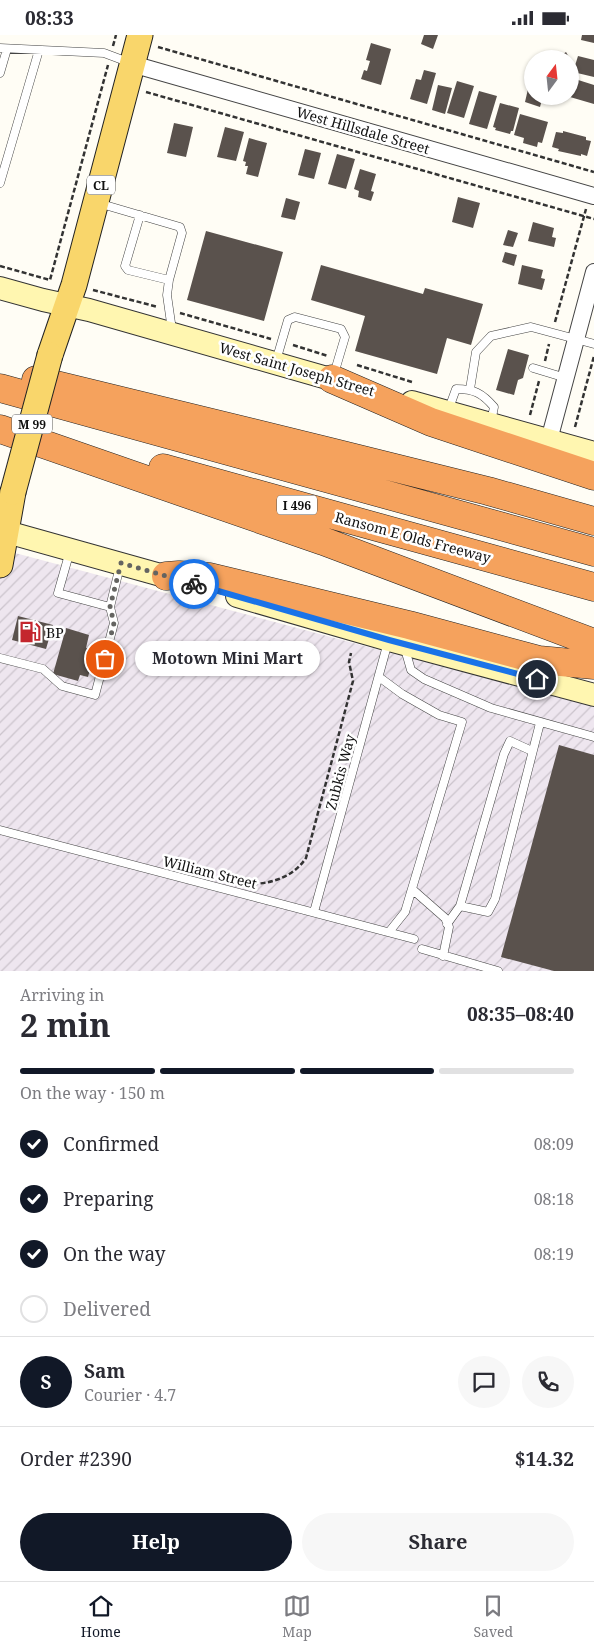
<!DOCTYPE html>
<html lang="en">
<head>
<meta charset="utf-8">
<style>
  body { margin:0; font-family:"Noto Serif",serif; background:#f7f7f7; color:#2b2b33; height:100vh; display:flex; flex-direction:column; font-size:19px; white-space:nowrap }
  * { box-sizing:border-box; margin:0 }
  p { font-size:16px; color:#7c7c81 }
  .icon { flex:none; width:28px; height:28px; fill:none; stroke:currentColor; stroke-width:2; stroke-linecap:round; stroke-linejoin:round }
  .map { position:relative; height:936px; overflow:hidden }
  .panel { display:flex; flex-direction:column; background:#fff; flex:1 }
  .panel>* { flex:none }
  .needle { width:32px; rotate:15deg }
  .fabs { position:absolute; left:524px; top:15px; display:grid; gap:10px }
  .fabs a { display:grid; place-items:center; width:55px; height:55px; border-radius:50%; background:#fff; box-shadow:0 1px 4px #0004; font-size:25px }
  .pin { position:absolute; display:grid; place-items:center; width:42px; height:42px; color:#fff; margin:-21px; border:2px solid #fff; border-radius:50%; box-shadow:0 1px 5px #0007 }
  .courier { position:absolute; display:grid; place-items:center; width:50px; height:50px; margin:-25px; border:4px solid #1a73e8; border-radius:50%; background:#fff; color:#222; box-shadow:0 1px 6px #0007 }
  .bubble { position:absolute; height:35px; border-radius:18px; background:#fff; box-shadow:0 1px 4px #0004; font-size:16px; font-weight:700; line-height:35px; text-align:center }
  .overview em { font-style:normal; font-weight:700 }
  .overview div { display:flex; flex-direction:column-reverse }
  .overview { display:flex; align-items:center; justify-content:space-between; height:85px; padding:0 20px }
  h1 { font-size:32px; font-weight:700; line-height:38px }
  .bar { display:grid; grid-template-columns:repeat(4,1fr); gap:8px 5px; align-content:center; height:60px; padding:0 20px }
  .bar i { height:6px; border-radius:4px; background:#e1e1e2 }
  .bar .current { background:#111827 }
  .bar p { grid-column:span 4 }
  .line { display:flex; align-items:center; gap:12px; padding:0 20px; border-top:1px solid #e1e1e2 }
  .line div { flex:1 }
  .round { display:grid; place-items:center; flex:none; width:52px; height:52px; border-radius:26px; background:#f7f7f7 }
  ol { padding:0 20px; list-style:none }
  li { display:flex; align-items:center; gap:15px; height:55px }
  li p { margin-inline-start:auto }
  li .icon { padding:5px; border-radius:50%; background:#111827; color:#fff; stroke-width:4 }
  li:last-child { color:#7c7c81 }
  li i { width:28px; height:28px; border:2px solid #e1e1e2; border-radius:50% }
  .cta { display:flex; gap:10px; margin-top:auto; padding:10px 20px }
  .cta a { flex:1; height:58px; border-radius:30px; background:#111827; color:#fff; font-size:20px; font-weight:700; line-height:58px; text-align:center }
  .cta a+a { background:#f7f7f7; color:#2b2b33 }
  .status { display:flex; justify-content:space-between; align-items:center; height:35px; padding:0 25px; background:#fff; direction:ltr }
  .status svg { height:14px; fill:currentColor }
  .menu { display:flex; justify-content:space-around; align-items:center; height:70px; border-top:1px solid #e1e1e2; background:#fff; font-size:14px; color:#7c7c81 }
  .menu a { display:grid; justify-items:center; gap:2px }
  .menu .current { color:#111827 }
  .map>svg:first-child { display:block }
</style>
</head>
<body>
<div class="status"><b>08:33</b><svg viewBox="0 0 49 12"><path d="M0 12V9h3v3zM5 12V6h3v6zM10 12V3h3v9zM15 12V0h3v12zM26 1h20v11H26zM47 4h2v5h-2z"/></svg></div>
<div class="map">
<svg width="594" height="936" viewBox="0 0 594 936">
  <defs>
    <pattern id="industrial-furrows" width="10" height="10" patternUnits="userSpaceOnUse" patternTransform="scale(1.25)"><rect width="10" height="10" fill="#eee6ef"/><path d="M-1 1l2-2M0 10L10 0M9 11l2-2" fill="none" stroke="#cbc4cc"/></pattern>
  </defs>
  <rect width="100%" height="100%" fill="#fffdf5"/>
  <!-- industrial -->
  <path fill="url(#industrial-furrows)" d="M 0,514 L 594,672 L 594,936 L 0,936 Z"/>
  <!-- building -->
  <path fill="#5a524d" d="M 424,0 L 438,0 L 433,14 L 421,9 Z
    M 582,0 L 594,0 L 594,8 L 581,5 Z
    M 371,8 L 391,14 L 381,50 L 361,44 L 364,35 L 367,36 L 370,26 L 366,25 Z
    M 566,17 L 570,24 L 556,24 Z
    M 578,21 L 594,25 L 594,42 L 573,37 Z
    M 424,35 L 436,38 L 427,69 L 410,64 L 416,44 L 421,45 Z
    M 575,44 L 594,50 L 594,69 L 570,62 L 570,49 L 573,49 Z
    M 457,46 L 474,51 L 464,83 L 447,78 Z
    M 438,50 L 452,53 L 445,79 L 432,75 Z
    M 528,54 L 532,55 L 532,61 L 543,61 L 540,72 L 525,67 Z
    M 479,56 L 497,61 L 487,94 L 469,89 Z
    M 500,68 L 519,73 L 513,96 L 511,96 L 510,99 L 495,95 L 496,93 L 493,92 Z
    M 520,79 L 548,87 L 542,108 L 538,107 L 537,112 L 523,108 L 524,103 L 514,100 Z
    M 174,88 L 193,92 L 186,122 L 167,118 Z
    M 225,92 L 244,97 L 236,126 L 217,122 Z
    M 563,96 L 586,102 L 586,105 L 591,106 L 587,121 L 581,119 L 581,121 L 558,116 L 559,114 L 552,112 L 556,97 L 563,98 Z
    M 249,103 L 267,108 L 258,142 L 246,139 L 248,131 L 245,131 L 246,127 L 243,126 Z
    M 305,114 L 321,118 L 314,144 L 298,140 Z
    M 337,119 L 355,124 L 346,154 L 328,149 Z
    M 360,134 L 376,139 L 371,156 L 374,157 L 371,166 L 358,162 L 359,156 L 354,154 Z
    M 458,162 L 480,168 L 473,193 L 452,187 Z
    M 286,163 L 300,167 L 295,185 L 281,182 Z
    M 533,187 L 554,193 L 552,202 L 556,203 L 554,212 L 528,206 Z
    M 508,195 L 518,198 L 513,212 L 503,210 Z
    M 206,196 L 283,217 L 264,286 L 187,265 Z
    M 505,217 L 517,220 L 514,231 L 502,227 Z
    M 321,230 L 423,259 L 425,253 L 483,269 L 471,310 L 447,303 L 437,339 L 355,316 L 365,281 L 311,265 Z
    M 522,230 L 543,235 L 541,243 L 545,244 L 542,255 L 518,249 Z
    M 508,314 L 529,320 L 523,343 L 518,345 L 514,360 L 496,355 Z
    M 18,581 L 53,590 L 46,614 L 12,605 Z
    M 66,593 L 89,600 L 86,613 L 95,616 L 88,642 L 80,640 L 78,646 L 53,639 Z
    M 559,710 L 594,720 L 594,936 L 554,936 L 501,922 Z"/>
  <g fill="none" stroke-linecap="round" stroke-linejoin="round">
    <!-- lane casing -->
    <g stroke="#444" stroke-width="9">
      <path id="lane" d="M 0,13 L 104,18 L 128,27
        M 0,38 L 7,14
        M 0,148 L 39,15
        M 98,168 C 125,176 153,184 180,192 L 182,198 L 169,245 L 128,235 L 125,231 L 140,180
        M 169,245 L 167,260 L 172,295
        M 276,326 L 288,285 L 295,282 L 341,294 L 345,302 L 334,339
        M 533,333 L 566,343
        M 470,354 L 476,317 L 491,301 L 531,292 L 594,309
        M 448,376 L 456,354 C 474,354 482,358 494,372 L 491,387
        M 70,516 L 58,558 L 110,572
        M 405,614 L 411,635 L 424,644 L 491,673 L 594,702
        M 0,623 L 43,634 L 62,651 L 95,660 L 114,588 L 110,572 L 120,531
        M 379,642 L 402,659 L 439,680 L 462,687 L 405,877 L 389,897
        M 532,716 L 510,706 L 504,719 L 460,871 L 488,877 L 495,864 L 540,688
        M 0,795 L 414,904
        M 412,854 L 445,883 L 449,892 L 443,921
        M 314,877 L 388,607
        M 447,889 L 460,871
        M 422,914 L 498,936"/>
    </g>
    <!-- street casing -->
    <g stroke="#444" stroke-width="18">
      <path id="street" d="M 132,29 L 594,161
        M 549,405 L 594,237"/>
    </g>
    <!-- secondary casing -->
    <g stroke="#333" stroke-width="24">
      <path id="secondary" d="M 0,253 L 43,265 L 89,275 L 348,349
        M 412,367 L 594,418
        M 0,495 L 182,546
        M 237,561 L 389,605 L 594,660"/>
    </g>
    <!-- primary casing -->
    <g stroke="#222" stroke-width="27">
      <path id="primary" d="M 50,320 L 74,250 L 140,0
        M 0,530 L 13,457"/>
    </g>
    <!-- highway casing -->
    <g stroke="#222" stroke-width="29">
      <path id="highway" d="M 332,344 L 431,387 L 594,441
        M 36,345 L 331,417 L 488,456 L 594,486
        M 0,353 L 594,517
        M 0,394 L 323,506 L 594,608
        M 163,433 L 594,552
        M 166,541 L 179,540 L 210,542 L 409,590 L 539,625 L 594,630"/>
    </g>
    <!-- path -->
    <path stroke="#333" stroke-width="2.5" stroke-dasharray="5 2.5" stroke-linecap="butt" d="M 113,11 L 116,0
      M 158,12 L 594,137
      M 146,57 L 594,184
      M 0,231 L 50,245 L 108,30
      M 93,255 L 158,272
      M 180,278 L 271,304
      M 555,287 L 586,174
      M 293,310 L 328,321
      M 545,326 L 549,309
      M 357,330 L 412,347
      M 530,380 L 539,346
      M 575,392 L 594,321
      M 253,849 C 274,848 294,841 306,823 L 353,646 L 349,627 L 351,618"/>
    <!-- lane -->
    <use href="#lane" stroke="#fff" stroke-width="8"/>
    <!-- street -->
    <use href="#street" stroke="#fff" stroke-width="16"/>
    <!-- secondary -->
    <use href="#secondary" stroke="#fff6b0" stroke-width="22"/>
    <!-- primary -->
    <use href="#primary" stroke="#f9d66b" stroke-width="25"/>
    <!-- highway -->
    <use href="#highway" stroke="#f5a25d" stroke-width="28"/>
    <!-- primary-bridge casing -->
    <g stroke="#222" stroke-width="27" stroke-linecap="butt">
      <path id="primary-bridge" d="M 13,457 L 50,320"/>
    </g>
    <!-- primary-bridge -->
    <use href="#primary-bridge" stroke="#f9d66b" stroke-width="25"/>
  </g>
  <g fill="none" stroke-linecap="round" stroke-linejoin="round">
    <!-- done -->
    <path stroke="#646461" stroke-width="5" stroke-dasharray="0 9" d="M 105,624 L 114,588 L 110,572 L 121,528 L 194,549"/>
    <!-- route -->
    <path stroke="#1a73e8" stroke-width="6" d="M 194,549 L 389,605 L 537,644"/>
  </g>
  <!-- icons -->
  <defs>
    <g id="fuel-bare" transform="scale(1.725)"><path d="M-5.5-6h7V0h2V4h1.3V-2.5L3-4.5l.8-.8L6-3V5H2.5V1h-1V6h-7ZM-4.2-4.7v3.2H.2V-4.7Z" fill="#c4262e" stroke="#fff" stroke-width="2.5" paint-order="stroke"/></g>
  </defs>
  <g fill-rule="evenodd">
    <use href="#fuel-bare" x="30" y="597"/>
  </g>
  <g text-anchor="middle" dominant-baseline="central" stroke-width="5" stroke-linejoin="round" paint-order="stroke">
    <!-- shield labels -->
    <g fill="#fff" stroke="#585858" stroke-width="1">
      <rect x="87" y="140.5" width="28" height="19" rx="4"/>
      <rect x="12" y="379.5" width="40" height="19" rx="4"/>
      <rect x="277" y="460.5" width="40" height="19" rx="4"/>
    </g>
    <g font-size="12" font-weight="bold" fill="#111">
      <text x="101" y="150">CL</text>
      <text x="32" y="389">M 99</text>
      <text x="297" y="470">I 496</text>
    </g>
    <!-- street labels -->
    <g font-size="14" fill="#111" stroke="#fff">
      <text transform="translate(363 95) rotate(16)">West Hillsdale Street</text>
      <text transform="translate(297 334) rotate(16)">West Saint Joseph Street</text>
      <text transform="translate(413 502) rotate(15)">Ransom E Olds Freeway</text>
      <text transform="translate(340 737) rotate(-75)">Zubkis Way</text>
      <text transform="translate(210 837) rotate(14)">William Street</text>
    </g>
    <!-- poi labels -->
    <g font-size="14" fill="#111" stroke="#fff" text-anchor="start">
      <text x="46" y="597">BP</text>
    </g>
  </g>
</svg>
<div class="fabs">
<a><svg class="needle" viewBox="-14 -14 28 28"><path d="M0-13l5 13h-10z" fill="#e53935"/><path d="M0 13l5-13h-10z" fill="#7c7c81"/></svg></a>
</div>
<div class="pin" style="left:105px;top:624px;background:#ea580c"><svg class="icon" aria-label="bag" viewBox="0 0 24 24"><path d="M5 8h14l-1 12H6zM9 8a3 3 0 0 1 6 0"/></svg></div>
<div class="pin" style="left:537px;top:644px;background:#1f2937"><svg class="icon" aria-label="home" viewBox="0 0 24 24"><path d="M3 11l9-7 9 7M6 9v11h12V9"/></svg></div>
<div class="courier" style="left:194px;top:549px"><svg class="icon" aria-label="bike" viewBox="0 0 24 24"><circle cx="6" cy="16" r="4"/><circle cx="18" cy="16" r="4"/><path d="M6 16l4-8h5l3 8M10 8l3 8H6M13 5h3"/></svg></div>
<div class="bubble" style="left:135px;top:606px;width:185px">Motown Mini Mart</div>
</div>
<section class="panel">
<div class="overview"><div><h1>2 min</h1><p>Arriving in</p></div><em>08:35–08:40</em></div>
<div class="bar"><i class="current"></i><i class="current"></i><i class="current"></i><i></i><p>On the way · 150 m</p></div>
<ol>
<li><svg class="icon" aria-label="check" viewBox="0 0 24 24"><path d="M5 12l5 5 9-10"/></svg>Confirmed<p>08:09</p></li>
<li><svg class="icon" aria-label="check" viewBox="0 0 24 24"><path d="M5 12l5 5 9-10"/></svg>Preparing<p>08:18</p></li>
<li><svg class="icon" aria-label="check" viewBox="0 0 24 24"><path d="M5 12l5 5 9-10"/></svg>On the way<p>08:19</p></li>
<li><i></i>Delivered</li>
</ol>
<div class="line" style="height:90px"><b class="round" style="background:#111827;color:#fff">S</b><div><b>Sam</b><p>Courier · 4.7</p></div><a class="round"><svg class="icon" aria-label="chat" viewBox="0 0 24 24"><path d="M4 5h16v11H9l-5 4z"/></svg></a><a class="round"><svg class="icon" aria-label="phone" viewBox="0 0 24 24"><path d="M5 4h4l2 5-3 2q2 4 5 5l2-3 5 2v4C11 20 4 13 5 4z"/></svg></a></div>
<div class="line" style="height:65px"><div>Order #2390</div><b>$14.32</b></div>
<div class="cta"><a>Help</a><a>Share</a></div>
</section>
<nav class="menu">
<a class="current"><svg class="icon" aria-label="home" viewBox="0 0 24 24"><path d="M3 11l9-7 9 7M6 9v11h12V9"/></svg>Home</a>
<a><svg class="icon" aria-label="map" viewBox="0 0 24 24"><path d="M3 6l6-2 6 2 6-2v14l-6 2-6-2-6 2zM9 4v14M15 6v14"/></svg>Map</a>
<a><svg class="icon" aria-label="saved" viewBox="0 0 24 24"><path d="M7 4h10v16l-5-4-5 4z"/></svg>Saved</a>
</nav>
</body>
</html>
